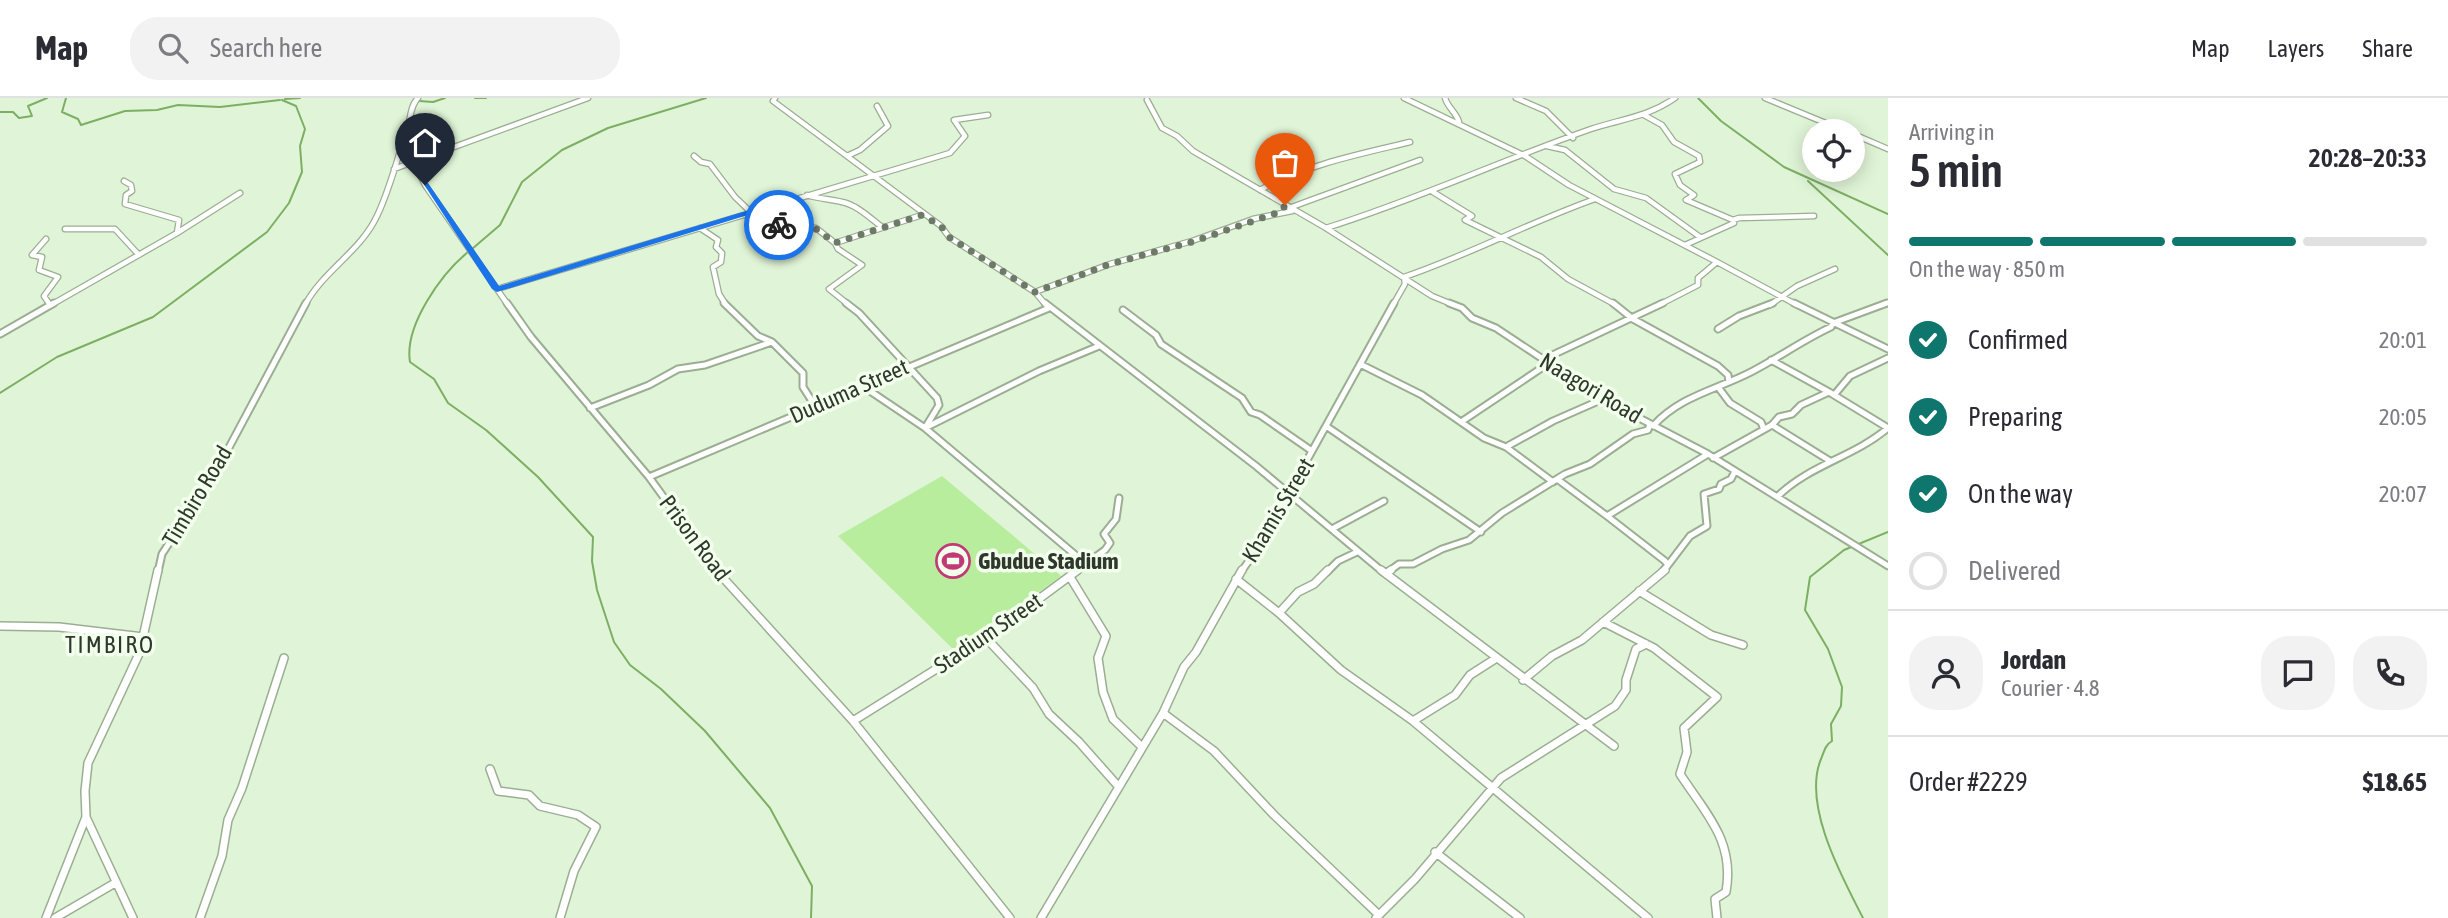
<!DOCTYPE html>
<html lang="en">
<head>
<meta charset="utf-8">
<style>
  body { margin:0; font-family:"Asap Condensed",sans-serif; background:#f2f2f3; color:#2b2b33; height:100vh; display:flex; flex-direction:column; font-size:26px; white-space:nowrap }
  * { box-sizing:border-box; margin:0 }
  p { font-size:23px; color:#7c7c81 }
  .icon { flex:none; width:38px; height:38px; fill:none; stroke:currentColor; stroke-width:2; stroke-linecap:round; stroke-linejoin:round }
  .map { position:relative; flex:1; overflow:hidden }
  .panel { display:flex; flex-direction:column; background:#fff; width:560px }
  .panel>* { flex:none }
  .fabs { position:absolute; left:1802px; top:21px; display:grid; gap:14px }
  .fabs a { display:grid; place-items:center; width:63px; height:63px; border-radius:50%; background:#fff; box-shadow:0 4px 18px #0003; font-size:35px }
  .pin { position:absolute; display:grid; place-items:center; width:60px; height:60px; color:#fff; margin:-72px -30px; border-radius:50% 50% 50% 0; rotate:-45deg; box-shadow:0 0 7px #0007 }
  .pin .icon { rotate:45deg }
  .courier { position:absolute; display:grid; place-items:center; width:70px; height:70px; margin:-35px; border:5px solid #1a73e8; border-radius:50%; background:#fff; color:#222; box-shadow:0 2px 9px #0007 }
  .head em { font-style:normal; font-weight:600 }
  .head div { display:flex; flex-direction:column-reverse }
  .head { display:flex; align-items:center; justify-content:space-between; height:119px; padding:0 21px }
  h1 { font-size:46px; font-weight:600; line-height:52px }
  .bar { display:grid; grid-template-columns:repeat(4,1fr); gap:10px 7px; align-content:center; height:84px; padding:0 21px }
  .bar i { height:9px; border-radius:5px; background:#e1e1e2 }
  .bar .on { background:#0f766e }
  .bar p { grid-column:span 4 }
  .line { display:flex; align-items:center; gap:18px; padding:0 21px; border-top:2px solid #e1e1e2 }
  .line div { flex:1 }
  .round { display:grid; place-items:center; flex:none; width:74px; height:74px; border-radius:28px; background:#f2f2f3 }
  ol { padding:0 21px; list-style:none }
  li { display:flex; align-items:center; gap:21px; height:77px }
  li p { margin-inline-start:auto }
  li .icon { padding:7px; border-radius:50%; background:#0f766e; color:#fff; stroke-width:4 }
  li:last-child { color:#7c7c81 }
  li i { width:38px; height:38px; border:4px solid #e1e1e2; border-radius:50% }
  header { display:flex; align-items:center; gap:42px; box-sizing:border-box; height:98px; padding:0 35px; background:#fff; border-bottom:2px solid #e1e1e2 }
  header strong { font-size:33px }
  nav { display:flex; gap:38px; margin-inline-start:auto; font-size:24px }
  .search { width:490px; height:63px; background:#f2f2f3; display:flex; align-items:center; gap:18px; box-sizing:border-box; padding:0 24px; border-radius:28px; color:#7c7c81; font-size:26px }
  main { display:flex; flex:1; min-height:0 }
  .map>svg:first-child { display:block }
</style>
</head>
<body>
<header>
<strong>Map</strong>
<div class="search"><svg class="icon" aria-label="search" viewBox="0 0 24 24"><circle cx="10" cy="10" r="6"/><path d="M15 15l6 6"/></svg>Search here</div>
<nav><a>Map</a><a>Layers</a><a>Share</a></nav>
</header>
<main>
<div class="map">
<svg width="1888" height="820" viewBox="0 0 1888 820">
  <rect width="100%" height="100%" fill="#e0f5d7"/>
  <!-- green -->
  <path fill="#b8ed9e" d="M 942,378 L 1061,478 L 956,554 L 838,438 Z"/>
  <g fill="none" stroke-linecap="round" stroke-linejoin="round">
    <!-- stream -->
    <path stroke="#7caf63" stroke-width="2" d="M 66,0 L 62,14 L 78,21 L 81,27 L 125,13 L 157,12 L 178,7 L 220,9 L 280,2
      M 475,0 L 486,0
      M 1698,0 L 1721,23 L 1784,69 L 1888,116
      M 285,1 L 300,0
      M 419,3 L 433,4 L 445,0
      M 0,14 L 13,14 L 19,20 L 32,18 L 28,8 L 47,0
      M 1808,83 L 1888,157
      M 472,151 L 500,127 L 522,84 L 562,52 L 608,30 L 706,0
      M 468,154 C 441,176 404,228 410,264 L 434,281 L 448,305 L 486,332 L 538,379 L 593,439 L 592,463 L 597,492 L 614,544 L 630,567 L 661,591 L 705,633 L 770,710 L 812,788 L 811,820
      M 0,295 L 57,259 L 153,219 L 267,134 L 289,105 L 302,74 L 300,48 L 305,31 L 296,8 L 282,2
      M 1863,820 C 1842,779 1802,707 1821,661 C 1824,654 1825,647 1832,643 L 1831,626 L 1841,608 L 1842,589 L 1828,551 L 1805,512 L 1810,479 L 1844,452 L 1888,434"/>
    <!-- minor-far2 casing -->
    <g stroke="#9bae93" stroke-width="7">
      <path id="minor-far2" d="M 775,0 L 773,3 L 941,128 L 949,139 L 1035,194 L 1046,207
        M 1404,0 L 1525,58 L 1569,87 L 1717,164 L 1698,180 L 1698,187 L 1659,207
        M 1445,0 C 1448,10 1456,14 1459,24
        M 1516,0 L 1546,13 L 1573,40
        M 1765,0 L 1845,33
        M 1147,2 L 1162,30 L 1177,38 L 1193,53 L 1326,130 L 1432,198 L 1454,207
        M 1644,17 L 1662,27 L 1674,44 L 1699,58 L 1700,64 L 1675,76 L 1680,87 L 1694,97 L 1686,102 L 1733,122
        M 1853,36 L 1888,51
        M 403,43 L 425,87 L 508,207
        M 1547,48 L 1565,52 L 1614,91 L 1646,100 L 1700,139
        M 694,58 L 701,64 L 710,66 L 735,99 L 759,122 L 772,126 L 816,130 L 835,145 L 922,117
        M 847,58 L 860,52 L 888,28 L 877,8
        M 394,71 L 588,0
        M 124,83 L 131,87 L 132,93 L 126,97 L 125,106 L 179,122 L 177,135
        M 1260,92 C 1305,67 1360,56 1410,44
        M 1433,94 L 1472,118 L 1465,122 L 1541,159 L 1568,181 L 1616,207
        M 807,97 C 819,101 830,101 842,104 C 857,107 870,120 882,129
        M 1289,110 L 1420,62
        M 700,130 L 718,142 L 716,149 L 722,155 L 721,164 L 713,169 L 719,196 L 726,207
        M 1326,130 C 1416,102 1502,62 1591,31 C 1621,21 1648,19 1675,0
        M 65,131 L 115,131 L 139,157
        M 46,141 L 32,157 L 42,159 L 39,172 L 58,179 L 44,198 L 50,207
        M 835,145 L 838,151 L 862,167 L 829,191 L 849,207
        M 1685,147 L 1734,125 L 1733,122 L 1739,120 L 1814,118
        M 1717,164 L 1797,207
        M 497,191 L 950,55 L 965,38 L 954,22 L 988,17
        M 1035,194 L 1110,166 L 1192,143 L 1253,121 L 1292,113
        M 51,207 L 177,135 L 240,95
        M 305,207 C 324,172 360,154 377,118 C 390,91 398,59 407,30 C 411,20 410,8 418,0
        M 1393,207 L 1405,186 L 1404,179 C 1469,157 1530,124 1595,101
        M 1770,207 L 1797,188 L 1835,171
        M 1882,207 L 1887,205"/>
    </g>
    <!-- minor-far1 casing -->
    <g stroke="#9bae93" stroke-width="9">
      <path id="minor-far1" d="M 507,205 L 531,239 L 649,379 L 718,474
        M 724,205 L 758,238 L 772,244 L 803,275 L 803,289 L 815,308
        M 846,205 L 859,215 L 937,300 L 939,307 L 925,330
        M 1045,205 L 1256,368 L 1383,474
        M 1449,205 L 1462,210 L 1472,220 L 1496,230 L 1603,301 L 1708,356 L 1888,468
        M 1613,205 L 1633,221 L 1718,268 L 1728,277 L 1729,284
        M 1794,205 L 1888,251
        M 1123,212 L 1156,237 L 1161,246 L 1242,300 L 1251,314 L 1260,317 L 1312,353
        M 1718,231 L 1739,218 L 1773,205
        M 0,236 L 54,205
        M 1544,261 L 1663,205
        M 1771,262 L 1829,294
        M 1360,266 L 1422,297 L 1484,340 L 1506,349 L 1553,384
        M 864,289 L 925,330 L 1086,466
        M 1718,289 L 1730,305 L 1761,324 L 1763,329
        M 1835,296 L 1850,278 L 1888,260
        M 590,310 L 649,287 L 678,271 L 705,267 L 772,244
        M 1461,324 L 1549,265
        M 1772,327 L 1779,319 L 1792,316 L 1801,307 L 1829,294 L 1888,330
        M 1326,328 L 1481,434
        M 1653,328 C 1680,298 1716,292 1751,274 C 1778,260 1803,242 1831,229 L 1833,225 L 1887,205
        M 927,329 L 1039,273 L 1099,248
        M 1506,349 L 1553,323 L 1603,301
        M 1713,360 L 1772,327 L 1830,363
        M 649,379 L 1049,210
        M 1557,381 L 1607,418
        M 1777,399 C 1809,367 1854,359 1888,330
        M 1332,431 L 1384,403
        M 1668,467 L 1690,438 L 1707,428 L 1704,396 L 1719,391 L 1721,386 L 1731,381 L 1735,373
        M 158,474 L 162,456 L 217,372 L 306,205
        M 1075,474 L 1105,452 L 1110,445 L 1104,436 L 1116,421 L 1119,400
        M 1241,474 L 1260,447 L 1394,205
        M 1327,474 L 1338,463 L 1357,454
        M 1388,474 L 1399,466 L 1413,466 L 1442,451 L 1469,442 L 1502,415 L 1565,376 L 1590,366 L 1633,336 L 1648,332 L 1650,326
        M 1662,474 L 1668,467 L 1665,463 L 1607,418 L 1708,356"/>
    </g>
    <!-- minor casing -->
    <g stroke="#9bae93" stroke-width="10">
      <path id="minor" d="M 716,472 L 853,623 L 1010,820
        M 1381,472 L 1614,648
        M 1387,475 L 1391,472
        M 1070,479 L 1106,538 L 1098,560 L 1103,594 L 1113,621 L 1142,649
        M 1236,481 L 1279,515 L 1341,572 L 1413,623 L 1648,820
        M 1639,493 L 1711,537 L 1743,547
        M 1279,515 L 1298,494 L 1314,486 L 1328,472
        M 1603,524 L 1654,550 L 1717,599 L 1684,630 L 1687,654 L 1680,676 C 1706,716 1735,743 1726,794 L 1715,801 L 1717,820
        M 0,528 L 59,529 L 143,539
        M 986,540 L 1033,590 L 1049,616 L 1079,644 L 1118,688
        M 1523,582 L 1552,558 L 1582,542 L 1665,472
        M 1163,615 L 1214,653 L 1274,717 L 1379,817
        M 853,623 L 986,540 L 1078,472
        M 1413,623 L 1455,597 L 1470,577 L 1495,561
        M 490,671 L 498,693 L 529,697 L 540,708 L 578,717 L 596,729 L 574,773 L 560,820
        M 1435,754 L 1520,820
        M 46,820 L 86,719
        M 55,820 L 115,785
        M 133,820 L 86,719 L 85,693 L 88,665 L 145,543 L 143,539 L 158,472
        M 200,820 L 222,758 L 228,722 L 242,690 L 284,560
        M 1041,820 L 1163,615 L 1184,569 L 1196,554 L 1242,472
        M 1376,820 L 1415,781 L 1501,680 L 1615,608 L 1626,592 L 1626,582 L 1636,551 L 1646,546"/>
    </g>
    <!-- minor-far2 -->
    <use href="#minor-far2" stroke="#fff" stroke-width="4.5"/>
    <!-- minor-far1 -->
    <use href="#minor-far1" stroke="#fff" stroke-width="5"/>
    <!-- minor -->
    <use href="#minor" stroke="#fff" stroke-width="7"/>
  </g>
  <!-- route -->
  <path fill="#1a73e8" d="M 423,85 L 428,85 L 499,188 L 749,112 L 762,120 L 783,127 L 779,129 L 756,124 L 748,117 L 497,194 L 492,191 Z"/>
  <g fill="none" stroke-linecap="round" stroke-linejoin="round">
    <!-- done -->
    <path stroke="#6e7a68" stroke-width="7" stroke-dasharray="0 12.6" d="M 779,127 L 816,131 L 835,145 L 922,117 L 941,128 L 949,139 L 1035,194 L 1110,166 L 1192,144 L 1282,113 L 1285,107"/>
  </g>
  <!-- icons -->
  <defs>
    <g id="stadium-ring" transform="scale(1.75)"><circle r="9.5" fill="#f3ffed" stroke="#c23975" stroke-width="1.5"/><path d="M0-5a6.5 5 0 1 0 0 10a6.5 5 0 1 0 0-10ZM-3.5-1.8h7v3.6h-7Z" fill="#c23975"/></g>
  </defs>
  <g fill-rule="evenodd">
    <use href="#stadium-ring" x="953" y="463"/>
  </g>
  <g text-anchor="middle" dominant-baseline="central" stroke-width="7" stroke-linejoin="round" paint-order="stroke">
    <!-- street labels -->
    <g font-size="23" fill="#30382d" stroke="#f3ffed">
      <text transform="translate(1591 290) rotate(31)">Naagori Road</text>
      <text transform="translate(849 293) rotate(-24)">Duduma Street</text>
      <text transform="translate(197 398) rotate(-59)">Timbiro Road</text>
      <text transform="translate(1278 412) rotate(-59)">Khamis Street</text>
      <text transform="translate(695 440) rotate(53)">Prison Road</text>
      <text transform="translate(988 535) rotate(-34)">Stadium Street</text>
    </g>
    <!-- poi labels -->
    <g font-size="23" font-weight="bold" fill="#30382d" stroke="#f3ffed" text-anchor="start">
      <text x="978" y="463">Gbudue Stadium</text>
    </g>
    <!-- neighbourhood labels -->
    <g font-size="24" letter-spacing="2" fill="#30382d" stroke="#f3ffed">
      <text x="110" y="546">TIMBIRO</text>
    </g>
  </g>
</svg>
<div class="fabs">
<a><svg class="icon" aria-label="locate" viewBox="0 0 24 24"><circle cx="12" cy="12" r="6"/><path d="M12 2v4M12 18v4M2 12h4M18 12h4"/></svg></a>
</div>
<div class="pin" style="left:1285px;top:107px;background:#ea580c"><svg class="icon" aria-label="bag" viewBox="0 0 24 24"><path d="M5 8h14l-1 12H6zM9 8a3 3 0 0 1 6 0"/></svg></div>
<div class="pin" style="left:425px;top:87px;background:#1f2937"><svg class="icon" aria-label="home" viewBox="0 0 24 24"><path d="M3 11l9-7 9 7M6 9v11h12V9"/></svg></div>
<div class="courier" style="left:779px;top:127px"><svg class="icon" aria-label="bike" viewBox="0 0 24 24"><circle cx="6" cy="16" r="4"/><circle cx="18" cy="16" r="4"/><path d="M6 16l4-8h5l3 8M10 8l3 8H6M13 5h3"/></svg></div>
</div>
<section class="panel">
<div class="head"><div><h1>5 min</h1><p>Arriving in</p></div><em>20:28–20:33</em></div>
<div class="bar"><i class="on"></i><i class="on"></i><i class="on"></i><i></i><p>On the way · 850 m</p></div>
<ol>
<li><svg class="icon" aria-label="check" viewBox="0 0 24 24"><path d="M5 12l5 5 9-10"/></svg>Confirmed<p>20:01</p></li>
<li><svg class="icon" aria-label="check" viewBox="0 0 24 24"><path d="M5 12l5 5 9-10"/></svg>Preparing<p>20:05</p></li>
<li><svg class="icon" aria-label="check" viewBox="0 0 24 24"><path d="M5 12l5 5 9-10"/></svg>On the way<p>20:07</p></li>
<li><i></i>Delivered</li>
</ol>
<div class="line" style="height:126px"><a class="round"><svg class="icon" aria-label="person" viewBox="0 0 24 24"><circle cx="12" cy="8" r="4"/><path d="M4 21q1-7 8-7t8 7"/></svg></a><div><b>Jordan</b><p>Courier · 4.8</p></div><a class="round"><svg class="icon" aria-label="chat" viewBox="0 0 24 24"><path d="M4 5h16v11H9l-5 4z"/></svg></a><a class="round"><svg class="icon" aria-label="phone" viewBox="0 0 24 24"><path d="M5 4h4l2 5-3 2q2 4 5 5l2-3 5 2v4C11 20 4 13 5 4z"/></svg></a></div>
<div class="line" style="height:91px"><div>Order #2229</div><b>$18.65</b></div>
</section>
</main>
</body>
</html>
